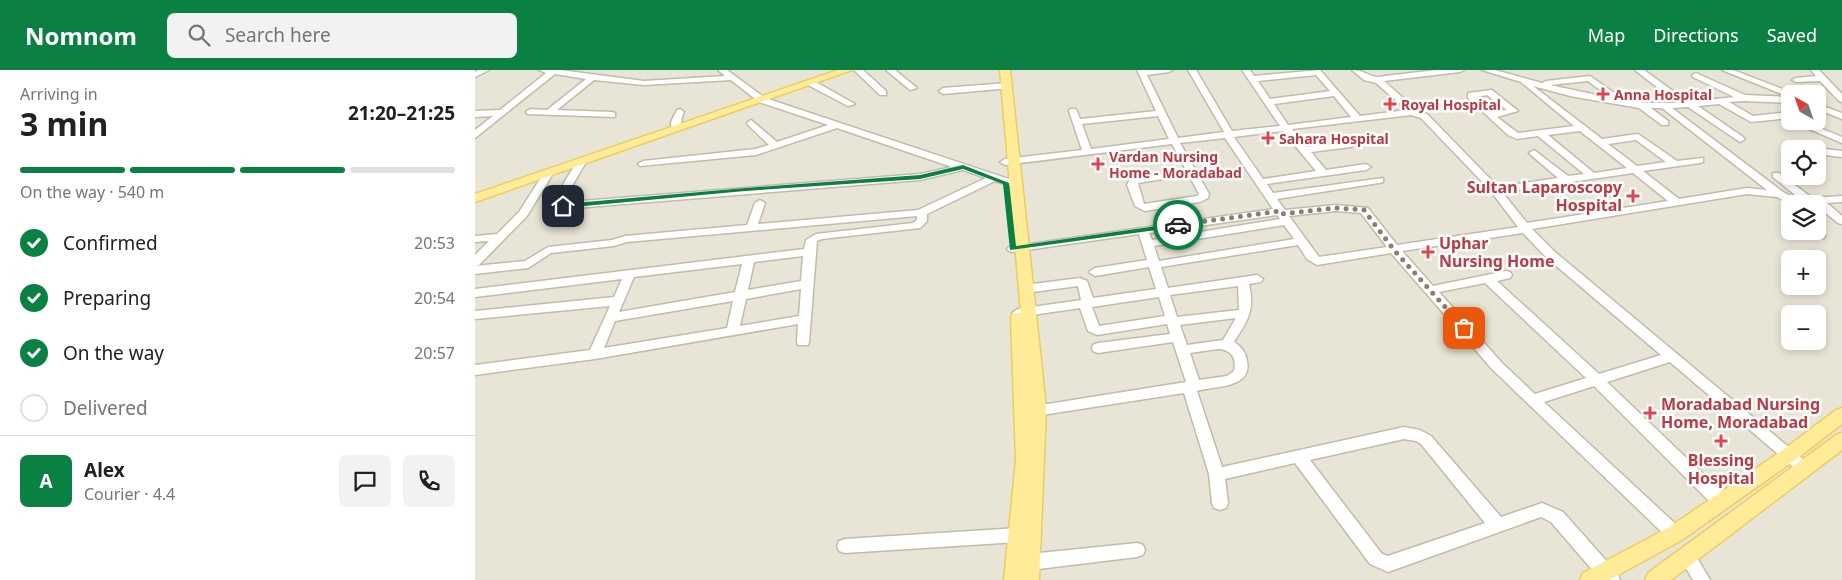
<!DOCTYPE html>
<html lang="en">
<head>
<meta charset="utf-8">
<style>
  body { margin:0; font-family:"Noto Sans",sans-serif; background:#f2f2f2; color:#202124; height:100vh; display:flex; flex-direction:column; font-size:19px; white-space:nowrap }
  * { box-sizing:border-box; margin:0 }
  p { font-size:16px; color:#757577 }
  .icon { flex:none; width:28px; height:28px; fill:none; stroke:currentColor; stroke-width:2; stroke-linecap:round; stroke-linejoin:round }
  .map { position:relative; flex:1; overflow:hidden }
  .drawer { display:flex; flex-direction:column; background:#fff; width:475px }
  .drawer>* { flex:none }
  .needle { width:32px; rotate:320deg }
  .fabs { position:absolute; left:1306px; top:15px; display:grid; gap:10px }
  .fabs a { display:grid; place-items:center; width:45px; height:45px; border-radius:8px; background:#fff; box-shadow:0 2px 8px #0003; font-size:25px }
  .pin { position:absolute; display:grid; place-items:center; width:42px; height:42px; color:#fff; margin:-21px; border-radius:10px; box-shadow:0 2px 8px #0006 }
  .courier { position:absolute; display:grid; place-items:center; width:50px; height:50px; margin:-25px; border:4px solid #0b8043; border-radius:50%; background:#fff; color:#222; box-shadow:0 1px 6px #0007 }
  .headline em { font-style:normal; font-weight:700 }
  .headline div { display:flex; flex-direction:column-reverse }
  .headline { display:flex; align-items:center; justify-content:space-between; height:85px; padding:0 20px }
  h1 { font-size:32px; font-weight:700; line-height:38px }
  .bar { display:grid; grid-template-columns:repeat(4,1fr); gap:8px 5px; align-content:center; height:60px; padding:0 20px }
  .bar i { height:6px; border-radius:4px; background:#e0e0e0 }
  .bar .current { background:#0b8043 }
  .bar p { grid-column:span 4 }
  .line { display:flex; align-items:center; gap:12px; padding:0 20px; border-top:1px solid #e0e0e0 }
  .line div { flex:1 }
  .round { display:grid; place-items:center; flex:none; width:52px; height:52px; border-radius:8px; background:#f2f2f2 }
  ol { padding:0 20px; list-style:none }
  li { display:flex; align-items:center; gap:15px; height:55px }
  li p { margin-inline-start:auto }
  li .icon { padding:5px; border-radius:50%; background:#0b8043; color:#fff; stroke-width:4 }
  li:last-child { color:#757577 }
  li i { width:28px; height:28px; border:2px solid #e0e0e0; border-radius:50% }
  header { display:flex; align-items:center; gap:30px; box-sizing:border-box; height:70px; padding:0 25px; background:#0b8043; color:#fff }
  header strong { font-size:24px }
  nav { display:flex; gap:28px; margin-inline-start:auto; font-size:18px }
  .search { width:350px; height:45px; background:#f2f2f2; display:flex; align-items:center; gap:12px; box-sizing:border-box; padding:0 18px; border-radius:8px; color:#757577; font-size:19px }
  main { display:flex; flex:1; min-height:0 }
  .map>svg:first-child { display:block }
</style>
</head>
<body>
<header>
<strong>Nomnom</strong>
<div class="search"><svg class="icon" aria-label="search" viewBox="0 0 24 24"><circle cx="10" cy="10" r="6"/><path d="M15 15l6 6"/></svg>Search here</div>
<nav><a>Map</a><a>Directions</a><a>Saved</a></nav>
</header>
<main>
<section class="drawer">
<div class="headline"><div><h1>3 min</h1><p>Arriving in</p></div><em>21:20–21:25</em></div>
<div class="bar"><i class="current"></i><i class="current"></i><i class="current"></i><i></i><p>On the way · 540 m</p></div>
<ol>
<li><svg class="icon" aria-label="check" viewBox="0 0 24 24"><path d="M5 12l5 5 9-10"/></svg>Confirmed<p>20:53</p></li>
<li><svg class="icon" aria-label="check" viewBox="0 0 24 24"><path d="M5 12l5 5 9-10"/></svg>Preparing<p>20:54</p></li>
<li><svg class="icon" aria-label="check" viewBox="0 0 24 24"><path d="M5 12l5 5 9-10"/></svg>On the way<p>20:57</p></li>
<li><i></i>Delivered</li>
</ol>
<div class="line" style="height:90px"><b class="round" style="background:#0b8043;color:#fff">A</b><div><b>Alex</b><p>Courier · 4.4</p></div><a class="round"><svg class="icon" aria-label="chat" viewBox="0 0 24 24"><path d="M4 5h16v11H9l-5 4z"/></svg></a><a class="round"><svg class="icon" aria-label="phone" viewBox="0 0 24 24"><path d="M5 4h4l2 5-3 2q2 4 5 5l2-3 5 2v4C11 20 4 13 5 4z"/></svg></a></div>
</section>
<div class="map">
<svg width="1367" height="510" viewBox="0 0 1367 510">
  <rect width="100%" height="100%" fill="#f5f2e9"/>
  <!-- residential -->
  <path fill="#e9e5d6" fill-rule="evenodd" d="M 0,0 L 1367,0 L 1367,510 L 0,510 ZM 1315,24 L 1342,24 L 1342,51 L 1315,51 ZM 1315,79 L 1342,79 L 1342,106 L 1315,106 ZM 1315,134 L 1342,134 L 1342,161 L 1315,161 ZM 1315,189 L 1342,189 L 1342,216 L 1315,216 ZM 1315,244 L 1342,244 L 1342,271 L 1315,271 Z"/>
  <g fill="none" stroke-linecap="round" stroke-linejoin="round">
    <!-- minor casing -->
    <g stroke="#c1bbab" stroke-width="3">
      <path id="minor" d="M 4,0 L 14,0 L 0,7 L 0,2 Z
        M 64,0 L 85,0 L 169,11 L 250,6 L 243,0 L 252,0 L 290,28 L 546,113 L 547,115 L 542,118 L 520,111 L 452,144 L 452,151 L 445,158 L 347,169 L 342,171 L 334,272 L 333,275 L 323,275 L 322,272 L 323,254 L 120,289 L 0,305 L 0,295 L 115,280 L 135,236 L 0,249 L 0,241 L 139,227 L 147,209 L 0,227 L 0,219 L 329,179 L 331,170 L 341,164 L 438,153 L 442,150 L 442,146 L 152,172 L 139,176 L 76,183 L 53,198 L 0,204 L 0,196 L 50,191 L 73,177 L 137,170 L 150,166 L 272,155 L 280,133 L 285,130 L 290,133 L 283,154 L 443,140 L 511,108 L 488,100 L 445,110 L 88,139 L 83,136 L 87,116 L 103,90 L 106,89 L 111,92 L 97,116 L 94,132 L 445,104 L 477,97 L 362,58 L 281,85 L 165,96 L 163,94 L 168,91 L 280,79 L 294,75 L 273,55 L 272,53 L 276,50 L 302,72 L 353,55 L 284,32 L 256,10 L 169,15 L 119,10 L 82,40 L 137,42 L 140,43 L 140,47 L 52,44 L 51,42 L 55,39 L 72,40 L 111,9 L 80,4 L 0,68 L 0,60 L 18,46 L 0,47 L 0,41 L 25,40 L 71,3 ZM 328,186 L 326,211 L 273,220 L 279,192 ZM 267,194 L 260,222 L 144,242 L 159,207 ZM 326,219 L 324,246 L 265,256 L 271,229 ZM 258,231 L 252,258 L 129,278 L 140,251 Z
        M 379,0 L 388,0 L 411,21 L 411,25 L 405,25 Z
        M 411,0 L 420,0 L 442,18 L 435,20 Z
        M 662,0 L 698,0 L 694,2 L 672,5 L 703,68 L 749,62 L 713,0 L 721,0 L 757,61 L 805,56 L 767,0 L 775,0 L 779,6 L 845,0 L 885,46 L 932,40 L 901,13 L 889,10 L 877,0 C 892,0 895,10 910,6 L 962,0 L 989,0 L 985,2 L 909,11 L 944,42 L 952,44 L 1023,117 L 1083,108 L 1056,85 L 1054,83 L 1059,80 L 1093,106 L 1109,104 L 1063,66 L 1042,69 L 1033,65 L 993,28 L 993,23 L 1017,20 L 1043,41 L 1022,47 L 1043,63 L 1099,56 L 1046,12 L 1007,0 L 1020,0 L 1067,13 L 1071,11 L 1115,6 L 1149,30 L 1170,33 L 1202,33 L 1160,0 L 1169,0 L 1213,32 L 1259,27 L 1218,7 L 1217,5 L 1221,3 L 1270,25 L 1314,27 L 1247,0 L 1258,0 L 1318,23 L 1315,24 L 1315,33 L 1269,31 L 1254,32 L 1278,46 L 1315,42 L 1315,48 L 1276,52 L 1244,34 L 1223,36 L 1268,67 L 1270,69 L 1265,72 L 1213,37 L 1197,38 L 1308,122 L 1321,129 L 1325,129 L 1298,107 L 1298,103 L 1304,103 L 1337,128 L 1367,126 L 1367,132 L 1352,133 L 1367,146 L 1367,154 L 1363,153 L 1342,136 L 1342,134 L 1315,134 L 1302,127 L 1272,124 L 1057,159 L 1080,182 L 1334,394 L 1336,398 L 1334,402 L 1329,404 L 1324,402 L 1195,292 L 1132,312 L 1252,427 L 1254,432 L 1252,437 L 1246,439 L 1240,437 L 1119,316 L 1069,332 L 1206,459 L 1208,464 L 1206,469 L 1200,471 L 1194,469 L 1017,299 L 916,183 L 842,195 L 832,189 L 823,175 L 686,197 L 693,218 L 782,205 L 788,209 L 786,212 L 774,214 C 780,241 773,250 759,272 C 766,276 771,283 772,291 C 778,319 738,316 722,321 L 747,397 L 929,357 L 945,360 L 956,366 L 1026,447 L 1067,433 L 1088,442 L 1143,504 L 1145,510 L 1126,510 L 1076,452 L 1066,447 L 913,502 L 895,494 L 820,393 L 750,409 L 753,433 L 751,438 L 745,440 L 739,438 L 737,433 L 734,404 L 709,323 L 554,347 L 549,346 L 547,342 L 549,338 L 554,337 L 711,312 L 698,272 L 623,283 L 618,281 L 617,278 L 618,275 L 623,273 L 695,264 L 692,254 L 622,265 L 613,261 L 605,238 L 543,247 L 537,243 L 543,239 L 606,230 L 603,216 L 550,223 L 546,222 L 544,219 L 546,216 L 550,215 L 605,208 L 612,211 L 618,228 L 681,219 L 674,197 L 620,206 L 614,202 L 620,198 L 672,190 L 664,164 L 538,182 L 534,181 L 532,179 L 534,177 L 798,139 L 750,68 L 705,73 L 734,124 L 733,128 L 725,132 L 670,141 L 660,136 L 652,115 L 655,109 L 711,100 L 697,74 L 530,95 L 525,92 L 530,89 L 607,80 L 594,41 L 595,39 L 601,39 L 605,49 L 681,41 ZM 841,5 L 855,21 L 795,29 L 783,11 ZM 1113,11 L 1136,28 L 1075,15 ZM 1058,16 L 1095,26 L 1164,38 L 1187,55 L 1193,55 L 1193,51 L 1176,38 L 1187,38 L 1292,120 L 1272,118 L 1204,129 L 1168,101 L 1225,93 L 1228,92 L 1228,88 L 1202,91 L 1163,64 L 1127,69 ZM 1012,25 L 1032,40 L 1017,42 L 1002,27 ZM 859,26 L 876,47 L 813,55 L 799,34 ZM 936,45 L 946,48 L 1015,120 L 1043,157 L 922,175 L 893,138 L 861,135 L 810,140 L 802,129 L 904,113 L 908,112 L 908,108 L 798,123 L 792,114 L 891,100 L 896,97 L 891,94 L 851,100 L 836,82 L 876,77 L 881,74 L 879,72 L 831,77 L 817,59 ZM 683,46 L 694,69 L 616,79 L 607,54 ZM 808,61 L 841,101 L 788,109 L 759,67 ZM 1105,61 L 1152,98 L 1119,103 L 1073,65 ZM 1161,70 L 1191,92 L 1162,96 L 1133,74 ZM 1158,103 L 1193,131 L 1052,153 L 1027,122 ZM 714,105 L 724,124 L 722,126 L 669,134 L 663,113 ZM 861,141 L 886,143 L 912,177 L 844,187 L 814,146 ZM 802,145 L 805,149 L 677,170 L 674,163 ZM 809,155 L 819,169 L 684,191 L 679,176 ZM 1048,163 L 1072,188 L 1186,285 L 1124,304 L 1022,211 L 1035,208 L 1037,205 L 1035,202 L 1031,201 L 958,216 L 927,181 ZM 1010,213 L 1111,308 L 1060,324 L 1027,293 L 964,222 ZM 763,216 L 764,240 L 702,247 L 695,225 ZM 684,227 L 690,246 L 624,256 L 617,237 ZM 761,248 L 748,270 L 712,275 L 705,255 ZM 742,279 C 756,279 762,288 759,301 L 752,306 L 724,310 L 715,283 ZM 929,369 L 941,371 L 946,374 L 1010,453 L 913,486 L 907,484 L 835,390 Z
        M 1336,0 L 1344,0 L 1367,24 L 1367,32 L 1364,31 L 1345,11 L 1321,12 L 1317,10 L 1321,8 L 1341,6 Z
        M 333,11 L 339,11 L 380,34 L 373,36 L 333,15 Z
        M 532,13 L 536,16 L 535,18 L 468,24 L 464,21 L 468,18 Z
        M 1342,34 L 1367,43 L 1367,49 L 1342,39 Z
        M 205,39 L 209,42 C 206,48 206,56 203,61 L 197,61 L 196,52 L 202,40 Z
        M 1328,51 L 1367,67 L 1367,73 L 1318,52 Z
        M 1317,75 L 1324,79 L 1314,80 L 1314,76 Z
        M 1342,78 L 1367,81 L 1367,87 L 1342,84 L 1342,79 L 1340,79 Z
        M 72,102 L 77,105 L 52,146 L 4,195 L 0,196 L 0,185 L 14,171 L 0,172 L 0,166 L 22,164 L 44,142 L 69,103 Z
        M 1342,159 L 1350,166 L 1349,168 L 1341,168 L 1334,161 L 1342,161 Z
        M 543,458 L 549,460 L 551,465 L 549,470 L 543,472 L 370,483 L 364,481 L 362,476 L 364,471 L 370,469 Z
        M 662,473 L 668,475 L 670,480 L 668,485 L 662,487 L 555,500 L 549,497 L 547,492 L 549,487 L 555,484 Z
        M 1212,478 L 1218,481 L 1235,510 L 1218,510 L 1204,486 L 1206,481 Z"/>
    </g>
    <!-- major casing -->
    <g stroke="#eacd62" stroke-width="3">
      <path id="major" d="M 363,0 L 377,0 L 0,132 L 0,124 Z
        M 525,0 L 535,0 L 571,338 L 564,510 L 529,510 L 541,390 L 536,247 L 538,243 L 546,243 Z
        M 1367,338 L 1367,354 L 1320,390 L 1207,470 L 1134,510 L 1105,510 L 1108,503 L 1193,458 L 1308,380 L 1361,340 Z
        M 1367,363 L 1367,380 L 1196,510 L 1170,510 L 1173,503 L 1361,365 Z"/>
    </g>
    <!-- minor -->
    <use href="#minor" fill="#fff" fill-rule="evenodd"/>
    <!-- major -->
    <use href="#major" fill="#ffeb98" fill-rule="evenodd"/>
  </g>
  <!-- route -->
  <path fill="#0b8043" d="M 488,95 L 534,113 L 541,176 L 703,153 L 707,155 L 703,157 L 535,180 L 528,114 L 488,99 L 445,109 L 270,121 L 88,138 L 84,136 L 88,134 L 270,118 L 445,105 Z"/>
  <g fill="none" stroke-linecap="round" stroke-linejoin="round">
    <!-- done -->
    <path stroke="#858075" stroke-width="5" stroke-dasharray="0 9" d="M 703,155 L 805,141 L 807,144 L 861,138 L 889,140 L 919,180 L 989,258"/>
  </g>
  <!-- markers -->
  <g fill="#e0444e" stroke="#fff" stroke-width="2">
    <path d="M1125.5 16.5h5v5h5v5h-5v5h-5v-5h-5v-5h5z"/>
    <path d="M912.5 26.5h5v5h5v5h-5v5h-5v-5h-5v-5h5z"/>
    <path d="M790.5 60.5h5v5h5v5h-5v5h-5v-5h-5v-5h5z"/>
    <path d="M620.5 86.5h5v5h5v5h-5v5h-5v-5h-5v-5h5z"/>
    <path d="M1155.5 118.5h5v5h5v5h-5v5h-5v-5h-5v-5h5z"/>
    <path d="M950.5 174.5h5v5h5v5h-5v5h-5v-5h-5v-5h5z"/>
    <path d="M1172.5 335.5h5v5h5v5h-5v5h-5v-5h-5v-5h5z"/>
    <path d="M1243.5 363.5h5v5h5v5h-5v5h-5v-5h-5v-5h5z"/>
  </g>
  <g text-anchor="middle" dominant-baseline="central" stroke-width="5" stroke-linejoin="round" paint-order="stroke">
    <!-- far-health labels -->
    <g font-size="14" font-weight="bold" fill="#be3a42" stroke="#fff" text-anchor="start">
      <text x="1139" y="24">Anna Hospital</text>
      <text x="926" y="34">Royal Hospital</text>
      <text x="804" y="68">Sahara Hospital</text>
      <text x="634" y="86">Vardan Nursing<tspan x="634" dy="16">Home - Moradabad</tspan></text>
    </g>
    <!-- health labels -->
    <g font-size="16" font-weight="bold" fill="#be3a42" stroke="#fff" text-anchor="start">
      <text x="1147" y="117" text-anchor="end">Sultan Laparoscopy<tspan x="1147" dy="18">Hospital</tspan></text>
      <text x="964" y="173">Uphar<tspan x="964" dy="18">Nursing Home</tspan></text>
      <text x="1186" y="334">Moradabad Nursing<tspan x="1186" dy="18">Home, Moradabad</tspan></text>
      <text x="1246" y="390" text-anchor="middle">Blessing<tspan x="1246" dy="18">Hospital</tspan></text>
    </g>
  </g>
</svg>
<div class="fabs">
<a><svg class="needle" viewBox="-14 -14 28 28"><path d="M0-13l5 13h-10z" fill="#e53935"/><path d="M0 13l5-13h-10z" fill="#757577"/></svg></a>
<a><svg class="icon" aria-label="locate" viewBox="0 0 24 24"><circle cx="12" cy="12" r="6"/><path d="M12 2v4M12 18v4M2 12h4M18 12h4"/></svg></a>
<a><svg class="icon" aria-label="layers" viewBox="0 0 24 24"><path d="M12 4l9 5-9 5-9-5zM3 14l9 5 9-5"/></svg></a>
<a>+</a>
<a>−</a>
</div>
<div class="pin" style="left:989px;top:258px;background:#ea580c"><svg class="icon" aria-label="bag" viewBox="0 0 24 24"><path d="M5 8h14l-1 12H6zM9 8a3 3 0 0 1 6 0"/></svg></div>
<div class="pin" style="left:88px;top:136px;background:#1f2937"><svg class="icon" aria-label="home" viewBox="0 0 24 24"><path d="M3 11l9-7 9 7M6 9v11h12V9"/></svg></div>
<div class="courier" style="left:703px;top:155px"><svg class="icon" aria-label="car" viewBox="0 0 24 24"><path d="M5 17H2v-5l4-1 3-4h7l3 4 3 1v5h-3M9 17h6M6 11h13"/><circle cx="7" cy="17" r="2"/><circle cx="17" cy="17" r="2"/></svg></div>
</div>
</main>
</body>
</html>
